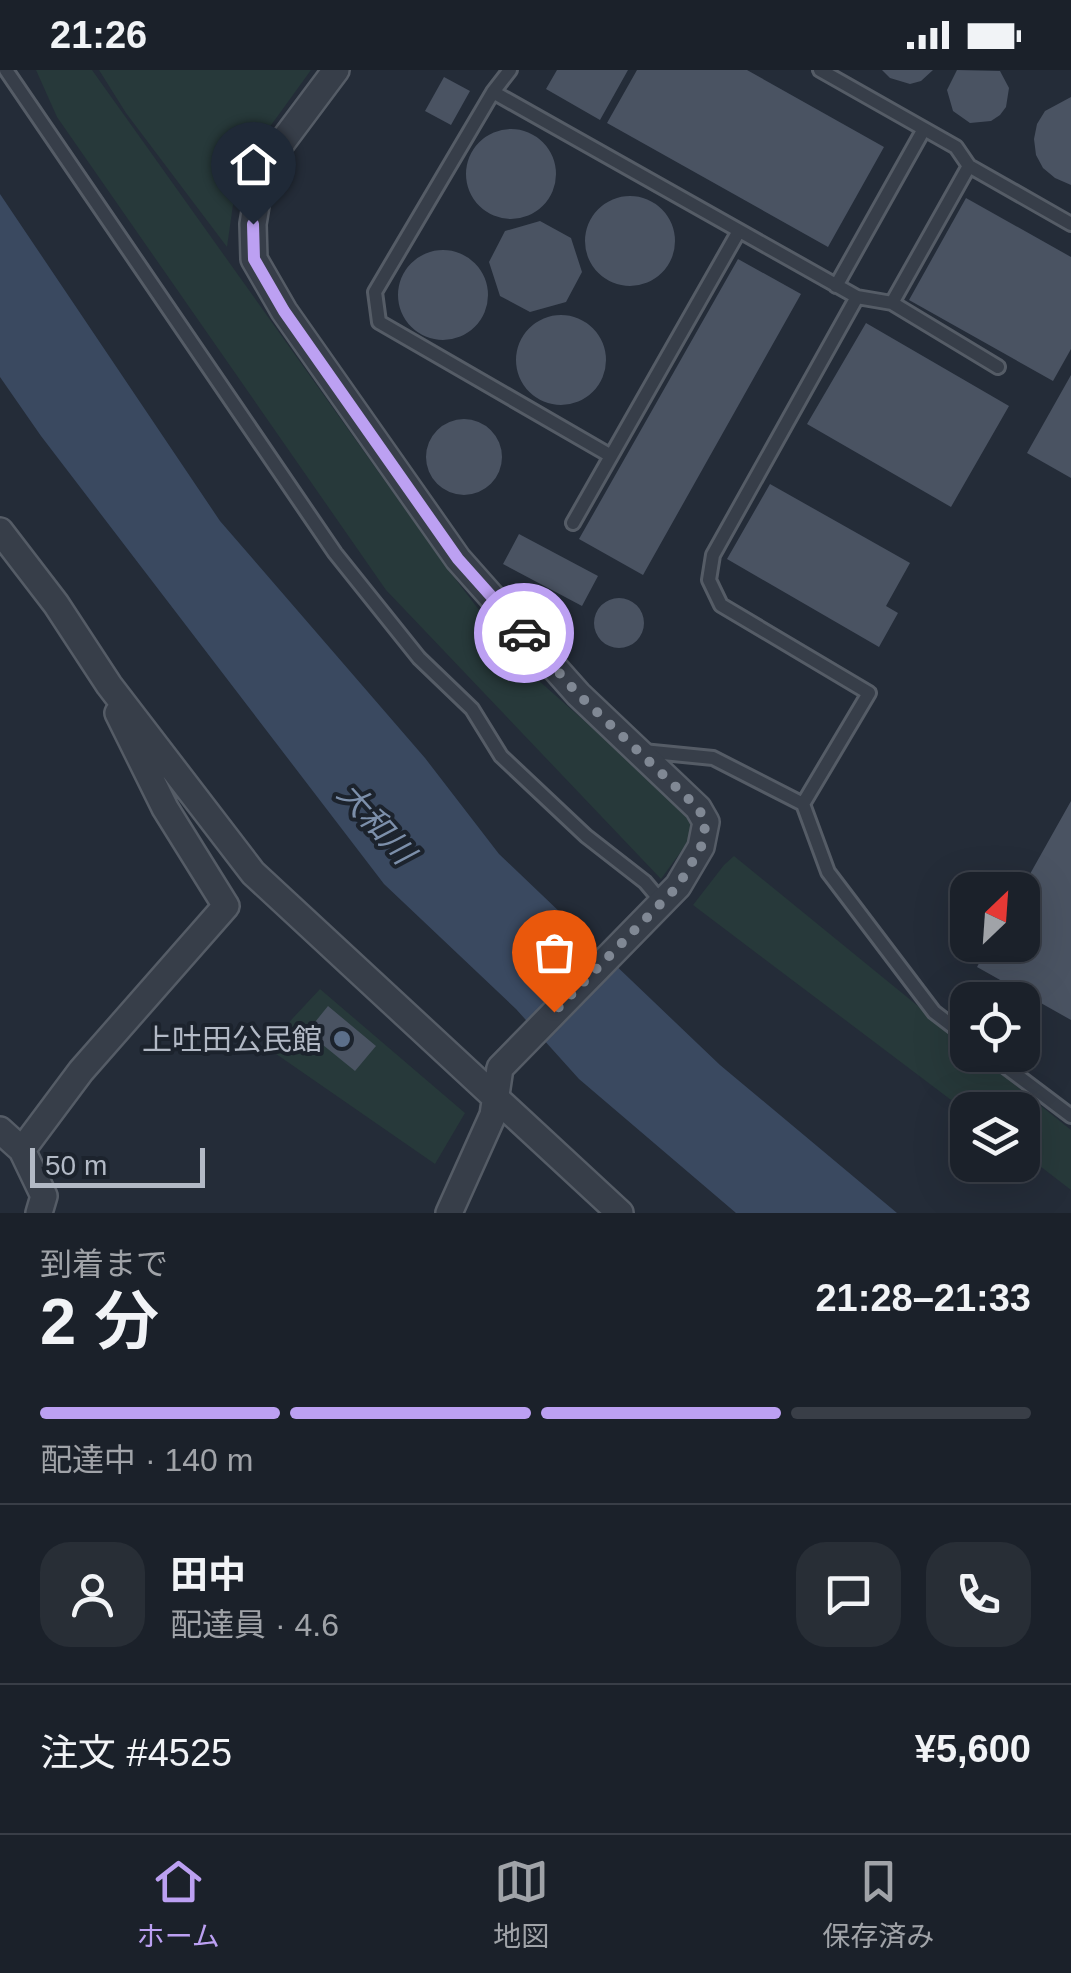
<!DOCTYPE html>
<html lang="ja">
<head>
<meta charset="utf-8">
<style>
  body { margin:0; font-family:Helvetica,"Noto Sans JP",sans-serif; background:#282e36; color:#f1f3f6; height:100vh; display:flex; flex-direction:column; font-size:38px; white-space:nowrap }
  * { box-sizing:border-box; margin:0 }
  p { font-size:32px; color:#a0a3a8 }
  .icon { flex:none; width:55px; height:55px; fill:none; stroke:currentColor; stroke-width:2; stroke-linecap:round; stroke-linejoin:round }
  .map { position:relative; height:1143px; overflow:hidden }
  .side { display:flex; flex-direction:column; background:#1b212a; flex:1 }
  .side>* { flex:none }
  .needle { width:65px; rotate:25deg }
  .controls { position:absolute; left:950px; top:802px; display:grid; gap:20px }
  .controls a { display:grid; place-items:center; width:90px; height:90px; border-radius:20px; background:#1b212a; box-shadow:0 10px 40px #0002,0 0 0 2px #393e47; font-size:50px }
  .scale { position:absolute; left:30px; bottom:25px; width:175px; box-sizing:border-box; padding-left:10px; border:5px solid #b2b9c5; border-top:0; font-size:28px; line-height:35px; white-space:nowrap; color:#b2b9c5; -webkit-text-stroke:8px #1c232d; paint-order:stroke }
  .pin { position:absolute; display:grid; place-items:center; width:85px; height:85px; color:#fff; margin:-102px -42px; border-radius:50% 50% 50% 0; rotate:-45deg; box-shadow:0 0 10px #0007 }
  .pin .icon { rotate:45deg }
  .courier { position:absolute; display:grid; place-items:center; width:100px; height:100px; margin:-50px; border:8px solid #bca0f2; border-radius:50%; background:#fff; color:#222; box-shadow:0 2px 12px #0007 }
  .headline em { font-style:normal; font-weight:600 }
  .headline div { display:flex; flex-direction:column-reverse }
  .headline { display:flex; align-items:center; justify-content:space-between; height:170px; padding:0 40px }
  h1 { font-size:65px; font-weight:600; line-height:75px }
  .bar { display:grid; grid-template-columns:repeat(4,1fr); gap:15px 10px; align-content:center; height:120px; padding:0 40px }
  .bar i { height:12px; border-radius:8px; background:#393e47 }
  .bar .on { background:#bca0f2 }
  .bar p { grid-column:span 4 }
  .line { display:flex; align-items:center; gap:25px; padding:0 40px; border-top:2px solid #393e47 }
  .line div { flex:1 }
  .round { display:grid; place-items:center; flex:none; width:105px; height:105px; border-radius:30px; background:#282e36 }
  .status { display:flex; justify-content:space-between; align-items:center; height:70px; padding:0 50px; background:#1b212a; direction:ltr }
  .status svg { height:28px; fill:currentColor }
  .tabs { display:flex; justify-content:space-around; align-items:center; height:140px; border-top:2px solid #393e47; background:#1b212a; font-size:28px; color:#a0a3a8 }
  .tabs a { display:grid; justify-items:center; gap:5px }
  .tabs .on { color:#bca0f2 }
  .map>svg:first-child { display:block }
</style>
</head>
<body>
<div class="status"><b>21:26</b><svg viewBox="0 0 49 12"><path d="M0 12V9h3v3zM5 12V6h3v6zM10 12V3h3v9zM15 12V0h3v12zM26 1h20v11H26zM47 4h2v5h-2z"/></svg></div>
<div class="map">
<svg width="1071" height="1143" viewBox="0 0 1071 1143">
  <rect width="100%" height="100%" fill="#242c38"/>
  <!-- green -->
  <path fill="#27393a" d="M 36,0 L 92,0 L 447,498 L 521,595 L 691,745 L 693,765 L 661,809 L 386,520 L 57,47 Z
    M 99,0 L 311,0 L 248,87 L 235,121 L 227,177 L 126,43 Z
    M 734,786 L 967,976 L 968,985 L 978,985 L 1071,1060 L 1071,1120 L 1023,1083 L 1022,1040 L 967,1042 L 693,835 L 724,795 Z
    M 320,919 L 465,1043 L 435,1094 L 266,977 Z"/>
  <!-- water -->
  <path fill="#3a4960" d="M 0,124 L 220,451 L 425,688 L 499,784 L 720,995 L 897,1143 L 736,1143 L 579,1009 L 516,939 L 384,814 L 41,366 L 0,307 Z"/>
  <!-- building -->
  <path fill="#4a5362" d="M 557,0 L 628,0 L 600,50 L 546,19 Z
    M 637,0 L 747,0 L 884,77 L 828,177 L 607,53 Z
    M 882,0 L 933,0 L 921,11 L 910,14 L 890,8 Z
    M 957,0 L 1000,1 L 1009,18 L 1006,37 L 1000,45 L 991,51 L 970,53 L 953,41 L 947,20 Z
    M 444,7 L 470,21 L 451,55 L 425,41 Z
    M 1071,27 L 1071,115 L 1055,108 L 1043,98 L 1036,85 L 1034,69 L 1037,54 L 1045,41 Z
    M466 104a45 45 0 1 1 90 0a45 45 0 1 1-90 0Z
    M585 171a45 45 0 1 1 90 0a45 45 0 1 1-90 0Z
    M 966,128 L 1071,187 L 1071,279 L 1053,311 L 909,230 Z
    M 540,151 L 571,168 L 582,202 L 566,232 L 530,242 L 500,226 L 489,192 L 505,161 Z
    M398 225a45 45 0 1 1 90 0a45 45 0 1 1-90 0Z
    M 738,189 L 801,224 L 643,505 L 579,469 Z
    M516 290a45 45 0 1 1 90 0a45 45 0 1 1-90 0Z
    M 866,253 L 1009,336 L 951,437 L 807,354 Z
    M 1071,305 L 1071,408 L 1027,383 Z
    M426 387a38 38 0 1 1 76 0a38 38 0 1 1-76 0Z
    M 770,414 L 910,493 L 886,536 L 898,543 L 879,577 L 727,489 Z
    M 519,464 L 598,506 L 582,536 L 503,494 Z
    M594 553a25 25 0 1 1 50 0a25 25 0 1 1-50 0Z
    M 1071,731 L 1071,950 L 977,897 L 989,875 L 1022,875 L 1021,820 Z
    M 328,936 L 376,976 L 355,1001 L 307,962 Z"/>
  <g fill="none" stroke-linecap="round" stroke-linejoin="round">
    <!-- lane casing -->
    <g stroke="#555c66" stroke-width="18">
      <path id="lane" d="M 6,0 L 335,483 L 419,588 L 472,639 L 501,686 L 586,766 L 645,812 L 661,831
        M 510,0 L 493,22 L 375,222 L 379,252 L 611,386
        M 820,0 L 956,77 L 969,96 L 1071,154
        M 493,22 L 857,227 L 892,233 L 998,297
        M 836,216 L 924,59
        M 892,233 L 969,96
        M 573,453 L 739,161
        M 643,681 L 713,688 L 803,734 L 828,802 L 934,942 L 968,968
        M 803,734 L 869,623 L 721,535 L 709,510 L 713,485 L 857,227
        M 990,985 L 1071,1046"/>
    </g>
    <!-- street casing -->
    <g stroke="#555c66" stroke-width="30">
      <path id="street" d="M 336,0 L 280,75 L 260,111 L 253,154 L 254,189 L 284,241 L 458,489 L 578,624 L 698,738 L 706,752 L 701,777 L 678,816 L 500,998 L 493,1045 L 449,1143
        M 0,461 L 56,534 L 109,615 L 253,803 L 620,1143
        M 0,1060 L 22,1080 L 44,1126 L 39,1143
        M 22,1080 L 81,1001 L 226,836 L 165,738 L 118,643"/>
    </g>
    <!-- lane -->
    <use href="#lane" stroke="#373e49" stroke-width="12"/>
    <!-- street -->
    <use href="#street" stroke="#373e49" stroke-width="25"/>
  </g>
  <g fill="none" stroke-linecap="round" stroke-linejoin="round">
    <!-- done -->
    <path stroke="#808894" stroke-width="10" stroke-dasharray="0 18" d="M 524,563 L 578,624 L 698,738 L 706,752 L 701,777 L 678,816 L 554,942"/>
    <!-- route -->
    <path stroke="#bca0f2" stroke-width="12" d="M 253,154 L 254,189 L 284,241 L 458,489 L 524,563"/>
  </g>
  <!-- markers -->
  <circle fill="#5c6f8a" stroke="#1c232d" stroke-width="4" cx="342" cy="969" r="10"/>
  <g text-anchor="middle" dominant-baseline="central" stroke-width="8" stroke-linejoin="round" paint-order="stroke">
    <!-- poi labels -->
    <g font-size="30" fill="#b2b9c5" stroke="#1c232d" text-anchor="end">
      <text x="322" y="969">上吐田公民館</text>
    </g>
    <!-- water labels -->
    <g font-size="32" font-style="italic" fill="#7c8faa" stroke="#1c232d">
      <text transform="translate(376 753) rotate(48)">大和川</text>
    </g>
  </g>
</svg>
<div class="controls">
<a><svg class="needle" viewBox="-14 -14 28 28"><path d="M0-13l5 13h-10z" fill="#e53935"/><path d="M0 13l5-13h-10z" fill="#a0a3a8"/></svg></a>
<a><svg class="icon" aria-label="locate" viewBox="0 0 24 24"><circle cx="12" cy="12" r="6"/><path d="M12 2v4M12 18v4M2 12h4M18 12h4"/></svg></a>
<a><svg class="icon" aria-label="layers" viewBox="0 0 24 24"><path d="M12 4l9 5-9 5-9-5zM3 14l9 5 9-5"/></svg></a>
</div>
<div class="scale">50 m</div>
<div class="pin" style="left:554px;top:942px;background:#ea580c"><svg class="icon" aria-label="bag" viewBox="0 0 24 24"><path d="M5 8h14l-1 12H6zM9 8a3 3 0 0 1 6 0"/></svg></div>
<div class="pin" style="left:253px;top:154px;background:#1f2937"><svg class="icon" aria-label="home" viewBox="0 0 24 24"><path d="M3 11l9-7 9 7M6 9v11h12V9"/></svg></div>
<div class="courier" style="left:524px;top:563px"><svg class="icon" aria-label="car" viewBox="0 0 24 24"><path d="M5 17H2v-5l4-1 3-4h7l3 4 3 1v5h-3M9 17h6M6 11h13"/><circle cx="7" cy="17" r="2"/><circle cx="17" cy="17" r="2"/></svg></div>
</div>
<section class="side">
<div class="headline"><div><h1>2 分</h1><p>到着まで</p></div><em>21:28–21:33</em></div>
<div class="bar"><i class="on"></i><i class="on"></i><i class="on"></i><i></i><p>配達中 · 140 m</p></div>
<div class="line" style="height:180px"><a class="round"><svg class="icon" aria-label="person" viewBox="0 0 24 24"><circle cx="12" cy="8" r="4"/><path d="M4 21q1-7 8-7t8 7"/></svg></a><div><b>田中</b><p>配達員 · 4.6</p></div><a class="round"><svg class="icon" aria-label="chat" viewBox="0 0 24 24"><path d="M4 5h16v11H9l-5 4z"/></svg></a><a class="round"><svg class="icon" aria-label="phone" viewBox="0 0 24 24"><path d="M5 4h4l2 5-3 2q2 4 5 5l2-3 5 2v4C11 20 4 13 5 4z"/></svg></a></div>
<div class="line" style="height:130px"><div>注文 #4525</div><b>¥5,600</b></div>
</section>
<nav class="tabs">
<a class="on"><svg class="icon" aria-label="home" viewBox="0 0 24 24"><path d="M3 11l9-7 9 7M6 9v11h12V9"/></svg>ホーム</a>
<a><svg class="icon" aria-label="map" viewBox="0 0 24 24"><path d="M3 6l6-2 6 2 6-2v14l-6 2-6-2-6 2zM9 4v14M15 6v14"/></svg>地図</a>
<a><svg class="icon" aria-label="saved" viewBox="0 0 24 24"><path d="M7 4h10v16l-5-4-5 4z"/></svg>保存済み</a>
</nav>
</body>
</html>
